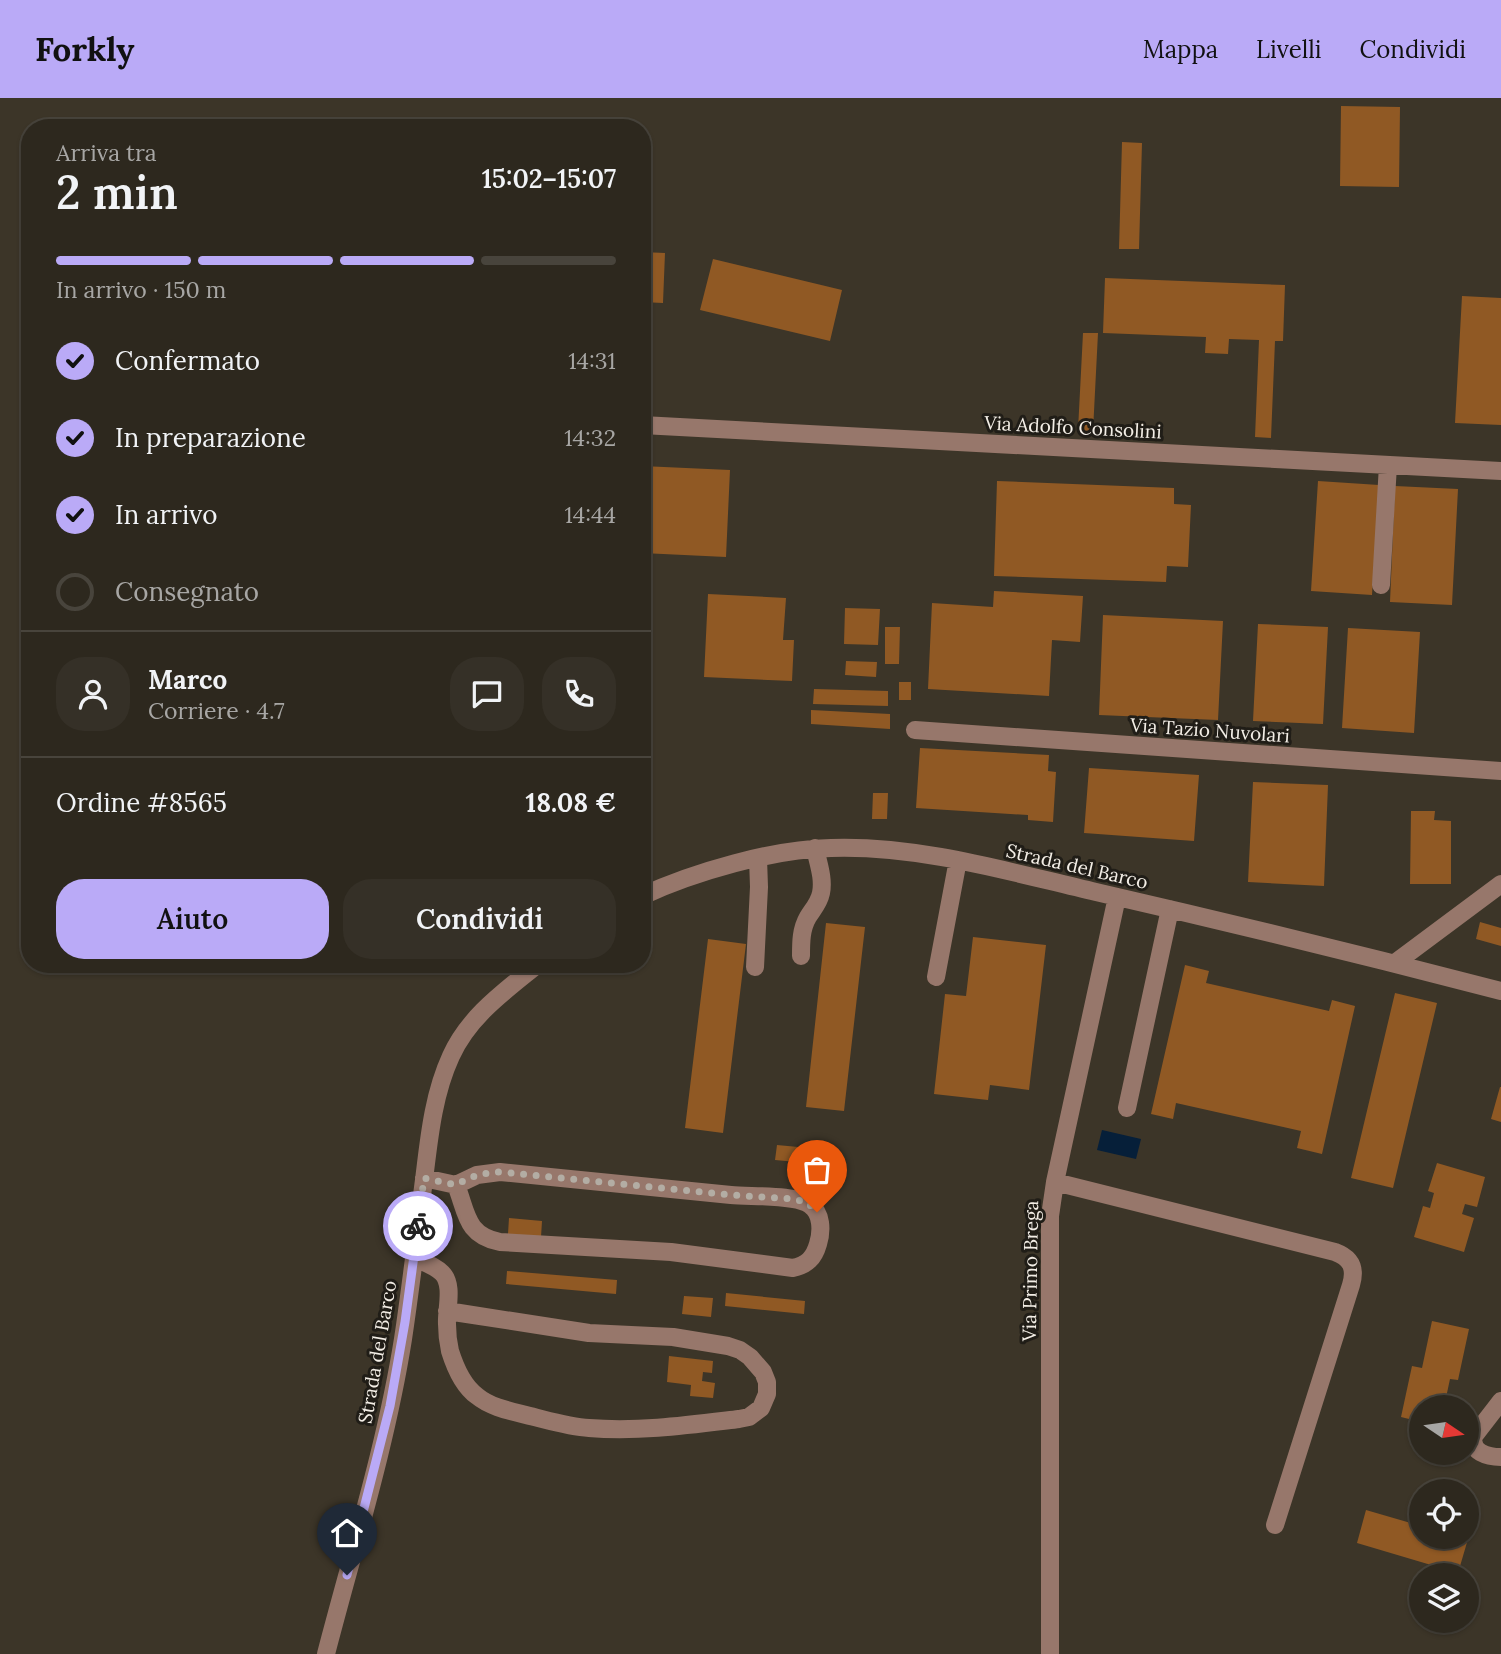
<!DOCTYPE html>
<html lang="it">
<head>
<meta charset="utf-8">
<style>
  body { margin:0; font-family:Lora,serif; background:#353027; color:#f1f3f6; height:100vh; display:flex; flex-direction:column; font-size:26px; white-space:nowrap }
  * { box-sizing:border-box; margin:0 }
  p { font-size:23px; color:#a7a6a4 }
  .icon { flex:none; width:38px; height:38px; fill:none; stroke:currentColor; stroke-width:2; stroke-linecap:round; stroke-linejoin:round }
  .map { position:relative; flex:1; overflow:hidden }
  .side { position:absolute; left:21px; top:21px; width:630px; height:854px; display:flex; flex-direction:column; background:#2d281e; border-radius:28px; box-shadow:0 2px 5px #0004,0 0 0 2px #48443c }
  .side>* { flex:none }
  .needle { width:46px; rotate:103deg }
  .buttons { position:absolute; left:1409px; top:1297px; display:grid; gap:14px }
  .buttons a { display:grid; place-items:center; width:70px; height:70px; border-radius:50%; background:#2d281e; box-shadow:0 2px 5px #0004,0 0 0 2px #48443c; font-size:35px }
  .pin { position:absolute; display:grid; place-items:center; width:60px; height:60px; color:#fff; margin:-72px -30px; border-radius:50% 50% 50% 0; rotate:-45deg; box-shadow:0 0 7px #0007 }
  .pin .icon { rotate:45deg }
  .courier { position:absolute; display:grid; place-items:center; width:70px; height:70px; margin:-35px; border:5px solid #baaaf7; border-radius:50%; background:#fff; color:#222; box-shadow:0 2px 9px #0007 }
  .overview em { font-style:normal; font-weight:600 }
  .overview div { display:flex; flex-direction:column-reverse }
  .overview { display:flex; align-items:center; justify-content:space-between; height:119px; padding:0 35px }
  h1 { font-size:46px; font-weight:600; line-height:52px }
  .bar { display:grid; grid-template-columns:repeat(4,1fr); gap:10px 7px; align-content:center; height:84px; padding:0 35px }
  .bar i { height:9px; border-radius:5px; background:#48443c }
  .bar .active { background:#baaaf7 }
  .bar p { grid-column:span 4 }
  .line { display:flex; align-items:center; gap:18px; padding:0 35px; border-top:2px solid #48443c }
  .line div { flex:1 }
  .round { display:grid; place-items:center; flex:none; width:74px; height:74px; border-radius:28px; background:#353027 }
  ol { padding:0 35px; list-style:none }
  li { display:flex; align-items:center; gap:21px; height:77px }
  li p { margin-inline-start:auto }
  li .icon { padding:7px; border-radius:50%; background:#baaaf7; color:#111; stroke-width:4 }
  li:last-child { color:#a7a6a4 }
  li i { width:38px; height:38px; border:4px solid #48443c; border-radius:50% }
  .cta { display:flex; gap:14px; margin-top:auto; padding:14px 35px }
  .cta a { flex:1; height:80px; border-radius:28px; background:#baaaf7; color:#111; font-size:28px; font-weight:600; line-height:80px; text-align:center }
  .cta a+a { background:#353027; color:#f1f3f6 }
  header { display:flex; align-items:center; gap:42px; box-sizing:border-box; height:98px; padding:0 35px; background:#baaaf7; color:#111 }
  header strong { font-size:33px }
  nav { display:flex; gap:38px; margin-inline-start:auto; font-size:24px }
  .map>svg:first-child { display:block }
</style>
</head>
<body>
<header>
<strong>Forkly</strong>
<nav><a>Mappa</a><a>Livelli</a><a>Condividi</a></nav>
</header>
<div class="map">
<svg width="1501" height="1556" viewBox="0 0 1501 1556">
  <rect width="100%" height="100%" fill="#3c3528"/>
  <!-- water -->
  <path fill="#061f39" d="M 1102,1032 L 1141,1041 L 1136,1061 L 1097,1052 Z"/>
  <!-- building -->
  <path fill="#905924" d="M 1341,8 L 1400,9 L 1399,89 L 1340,88 Z
    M 1122,44 L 1142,45 L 1139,151 L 1119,151 Z
    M 642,154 L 665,155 L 663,205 L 642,204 Z
    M 713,161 L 842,192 L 830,243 L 700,212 Z
    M 1105,180 L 1285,187 L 1283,243 L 1275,243 L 1271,340 L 1255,339 L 1259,242 L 1229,241 L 1228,256 L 1205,255 L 1206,239 L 1103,235 Z
    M 1462,198 L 1501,200 L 1501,327 L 1455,325 Z
    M 1083,235 L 1098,235 L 1093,333 L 1078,332 Z
    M 642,368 L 730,372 L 726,459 L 642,455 Z
    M 997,383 L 1174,390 L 1174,406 L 1191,407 L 1188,469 L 1167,468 L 1166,484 L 994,478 Z
    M 1318,383 L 1379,387 L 1372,497 L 1311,493 Z
    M 1395,388 L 1458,391 L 1452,507 L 1390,504 Z
    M 994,493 L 1083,498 L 1080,544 L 1052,542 L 1049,598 L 928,591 L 932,505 L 993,509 Z
    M 708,496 L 786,500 L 783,542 L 794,542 L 792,583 L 704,579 Z
    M 845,510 L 880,511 L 878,547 L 844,546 Z
    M 1103,517 L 1223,523 L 1218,622 L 1099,617 Z
    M 1258,526 L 1328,529 L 1323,626 L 1253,623 Z
    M 885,529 L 900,529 L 899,566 L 885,566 Z
    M 1348,530 L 1420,534 L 1414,635 L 1342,630 Z
    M 846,563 L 877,564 L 876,579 L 845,577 Z
    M 899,584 L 911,584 L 911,602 L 899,602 Z
    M 814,591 L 888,593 L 888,608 L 813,606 Z
    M 811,612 L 890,616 L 890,631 L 811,626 Z
    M 920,650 L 1049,657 L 1048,673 L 1056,674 L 1053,724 L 1028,722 L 1028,717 L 916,710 Z
    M 1089,670 L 1199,677 L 1194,743 L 1084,735 Z
    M 1253,684 L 1328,687 L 1324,788 L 1248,784 Z
    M 873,695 L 888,695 L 887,721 L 872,721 Z
    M 1411,713 L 1435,713 L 1434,722 L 1451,723 L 1451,786 L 1410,786 Z
    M 1480,824 L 1501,830 L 1501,848 L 1476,841 Z
    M 826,825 L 865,829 L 844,1013 L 806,1009 Z
    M 973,839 L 1046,847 L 1029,992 L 990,987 L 988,1002 L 934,996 L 945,896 L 966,898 Z
    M 708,841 L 746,846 L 723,1035 L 685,1030 Z
    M 1185,867 L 1209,873 L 1206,885 L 1329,913 L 1332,902 L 1355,908 L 1322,1056 L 1297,1050 L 1301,1033 L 1176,1005 L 1173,1021 L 1151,1016 Z
    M 1395,895 L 1437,905 L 1393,1090 L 1351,1080 Z
    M 1500,989 L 1501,989 L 1501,1024 L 1491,1021 Z
    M 777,1047 L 809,1050 L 808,1065 L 775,1062 Z
    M 1437,1065 L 1485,1079 L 1477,1109 L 1465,1106 L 1462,1116 L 1474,1120 L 1464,1154 L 1414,1139 L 1423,1108 L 1430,1110 L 1434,1095 L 1428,1093 Z
    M 509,1120 L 542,1123 L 541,1139 L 508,1136 Z
    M 507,1173 L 617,1182 L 616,1196 L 506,1186 Z
    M 726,1195 L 805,1203 L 804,1216 L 725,1208 Z
    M 684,1198 L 713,1200 L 711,1219 L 682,1216 Z
    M 1432,1223 L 1469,1231 L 1458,1282 L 1450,1281 L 1444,1309 L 1421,1309 L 1421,1324 L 1401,1319 L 1412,1268 L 1422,1270 Z
    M 669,1258 L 713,1263 L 712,1275 L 703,1274 L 702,1283 L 715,1285 L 713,1300 L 690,1298 L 691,1287 L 667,1284 Z
    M 1366,1412 L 1421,1428 L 1421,1438 L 1458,1438 L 1468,1441 L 1458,1475 L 1357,1445 Z"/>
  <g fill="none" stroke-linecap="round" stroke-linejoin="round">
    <!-- minor -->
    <path stroke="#97776b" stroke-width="18" d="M 642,327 L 1501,373
      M 1381,487 L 1388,367
      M 915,632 L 1501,673
      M 642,798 C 694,774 773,751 831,750 C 920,747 1009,774 1096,794 C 1231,825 1366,858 1501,893
      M 801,858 C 801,844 801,831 808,819 C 813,811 819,805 821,795 C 824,780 818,765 815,750
      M 1395,865 L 1501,786
      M 755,869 L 759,789 L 758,760
      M 936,879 L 958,762
      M 1127,1010 L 1170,811
      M 424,1080 L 456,1087 C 467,1114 465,1137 500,1144 L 671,1154 L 793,1170 C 807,1167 814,1160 818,1146 C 822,1133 822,1115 810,1107 C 796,1096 750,1099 731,1097 C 654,1090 577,1082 500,1074 L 477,1077 L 456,1087
      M 1055,1084 L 1335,1154 C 1351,1160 1356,1170 1351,1187 L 1275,1427
      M 414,1160 C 423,1164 434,1167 442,1175 C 454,1187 446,1211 447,1226 C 447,1235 448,1244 450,1253 C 455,1269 463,1288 477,1298 C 490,1309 510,1313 526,1317 C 547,1322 569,1329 589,1330 C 639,1334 689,1327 739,1321 L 749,1319 L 761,1310 L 767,1296 L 767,1284 L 763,1274 L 750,1259 L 740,1252 L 728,1248 L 673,1239 L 589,1235 L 447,1213
      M 1501,1303 L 1474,1338 C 1469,1354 1488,1359 1501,1359
      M 326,1556 C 353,1452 386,1348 403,1241 C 411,1188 417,1135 424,1082 C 429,1041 433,997 451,958 C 469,918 505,893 538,866
      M 1050,1556 L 1050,1118 L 1055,1084 L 1117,799"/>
  </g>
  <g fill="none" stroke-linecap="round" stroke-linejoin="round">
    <!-- done -->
    <path stroke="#b3ada4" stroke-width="7" stroke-dasharray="0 12.6" d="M 418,1128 L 424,1080 L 456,1087 C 471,1078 483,1075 500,1074 L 732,1097 L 793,1101 L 807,1104 L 817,1114"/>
    <!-- route -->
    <path stroke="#baaaf7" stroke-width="9" d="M 347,1477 L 390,1308 L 405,1224 L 418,1128"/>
  </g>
  <g text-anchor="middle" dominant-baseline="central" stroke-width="6" stroke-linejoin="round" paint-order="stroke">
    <!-- street labels -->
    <g font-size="19" fill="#f3eee6" stroke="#201d17">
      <text transform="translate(1073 329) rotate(3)">Via Adolfo Consolini</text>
      <text transform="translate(1210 632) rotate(4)">Via Tazio Nuvolari</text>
      <text transform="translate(1077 768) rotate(13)">Strada del Barco</text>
      <text transform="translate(1030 1173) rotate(-89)">Via Primo Brega</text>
      <text transform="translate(377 1254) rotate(-80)">Strada del Barco</text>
    </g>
  </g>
</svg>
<div class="buttons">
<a><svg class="needle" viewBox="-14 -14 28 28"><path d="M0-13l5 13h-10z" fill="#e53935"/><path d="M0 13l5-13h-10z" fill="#a7a6a4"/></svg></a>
<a><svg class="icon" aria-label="locate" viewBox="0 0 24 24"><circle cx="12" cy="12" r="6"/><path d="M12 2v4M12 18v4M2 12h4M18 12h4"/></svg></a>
<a><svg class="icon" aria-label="layers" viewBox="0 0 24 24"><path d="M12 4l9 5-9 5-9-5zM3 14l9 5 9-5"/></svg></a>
</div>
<div class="pin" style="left:817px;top:1114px;background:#ea580c"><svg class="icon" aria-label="bag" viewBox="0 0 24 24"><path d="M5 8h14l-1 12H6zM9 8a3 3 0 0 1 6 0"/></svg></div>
<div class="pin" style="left:347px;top:1477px;background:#1f2937"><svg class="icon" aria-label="home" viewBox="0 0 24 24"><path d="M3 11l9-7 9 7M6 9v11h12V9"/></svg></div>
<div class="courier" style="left:418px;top:1128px"><svg class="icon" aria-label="bike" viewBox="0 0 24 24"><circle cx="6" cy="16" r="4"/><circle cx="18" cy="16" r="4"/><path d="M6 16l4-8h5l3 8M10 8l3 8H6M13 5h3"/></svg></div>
<section class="side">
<div class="overview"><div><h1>2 min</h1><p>Arriva tra</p></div><em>15:02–15:07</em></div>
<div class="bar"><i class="active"></i><i class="active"></i><i class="active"></i><i></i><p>In arrivo · 150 m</p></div>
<ol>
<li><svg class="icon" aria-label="check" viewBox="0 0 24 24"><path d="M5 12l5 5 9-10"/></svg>Confermato<p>14:31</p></li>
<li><svg class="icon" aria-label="check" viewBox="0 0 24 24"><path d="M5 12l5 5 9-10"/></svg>In preparazione<p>14:32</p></li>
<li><svg class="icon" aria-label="check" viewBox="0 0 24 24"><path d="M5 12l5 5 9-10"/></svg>In arrivo<p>14:44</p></li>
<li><i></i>Consegnato</li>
</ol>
<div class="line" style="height:126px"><a class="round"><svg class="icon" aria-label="person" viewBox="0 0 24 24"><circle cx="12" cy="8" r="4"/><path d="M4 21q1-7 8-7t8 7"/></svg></a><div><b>Marco</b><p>Corriere · 4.7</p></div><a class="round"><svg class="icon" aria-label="chat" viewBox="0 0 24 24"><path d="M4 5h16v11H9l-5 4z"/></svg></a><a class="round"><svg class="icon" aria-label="phone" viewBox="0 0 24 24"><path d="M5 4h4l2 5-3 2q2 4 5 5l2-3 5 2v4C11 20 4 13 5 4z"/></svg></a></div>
<div class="line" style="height:91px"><div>Ordine #8565</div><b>18.08 €</b></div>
<div class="cta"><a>Aiuto</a><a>Condividi</a></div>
</section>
</div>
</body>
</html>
